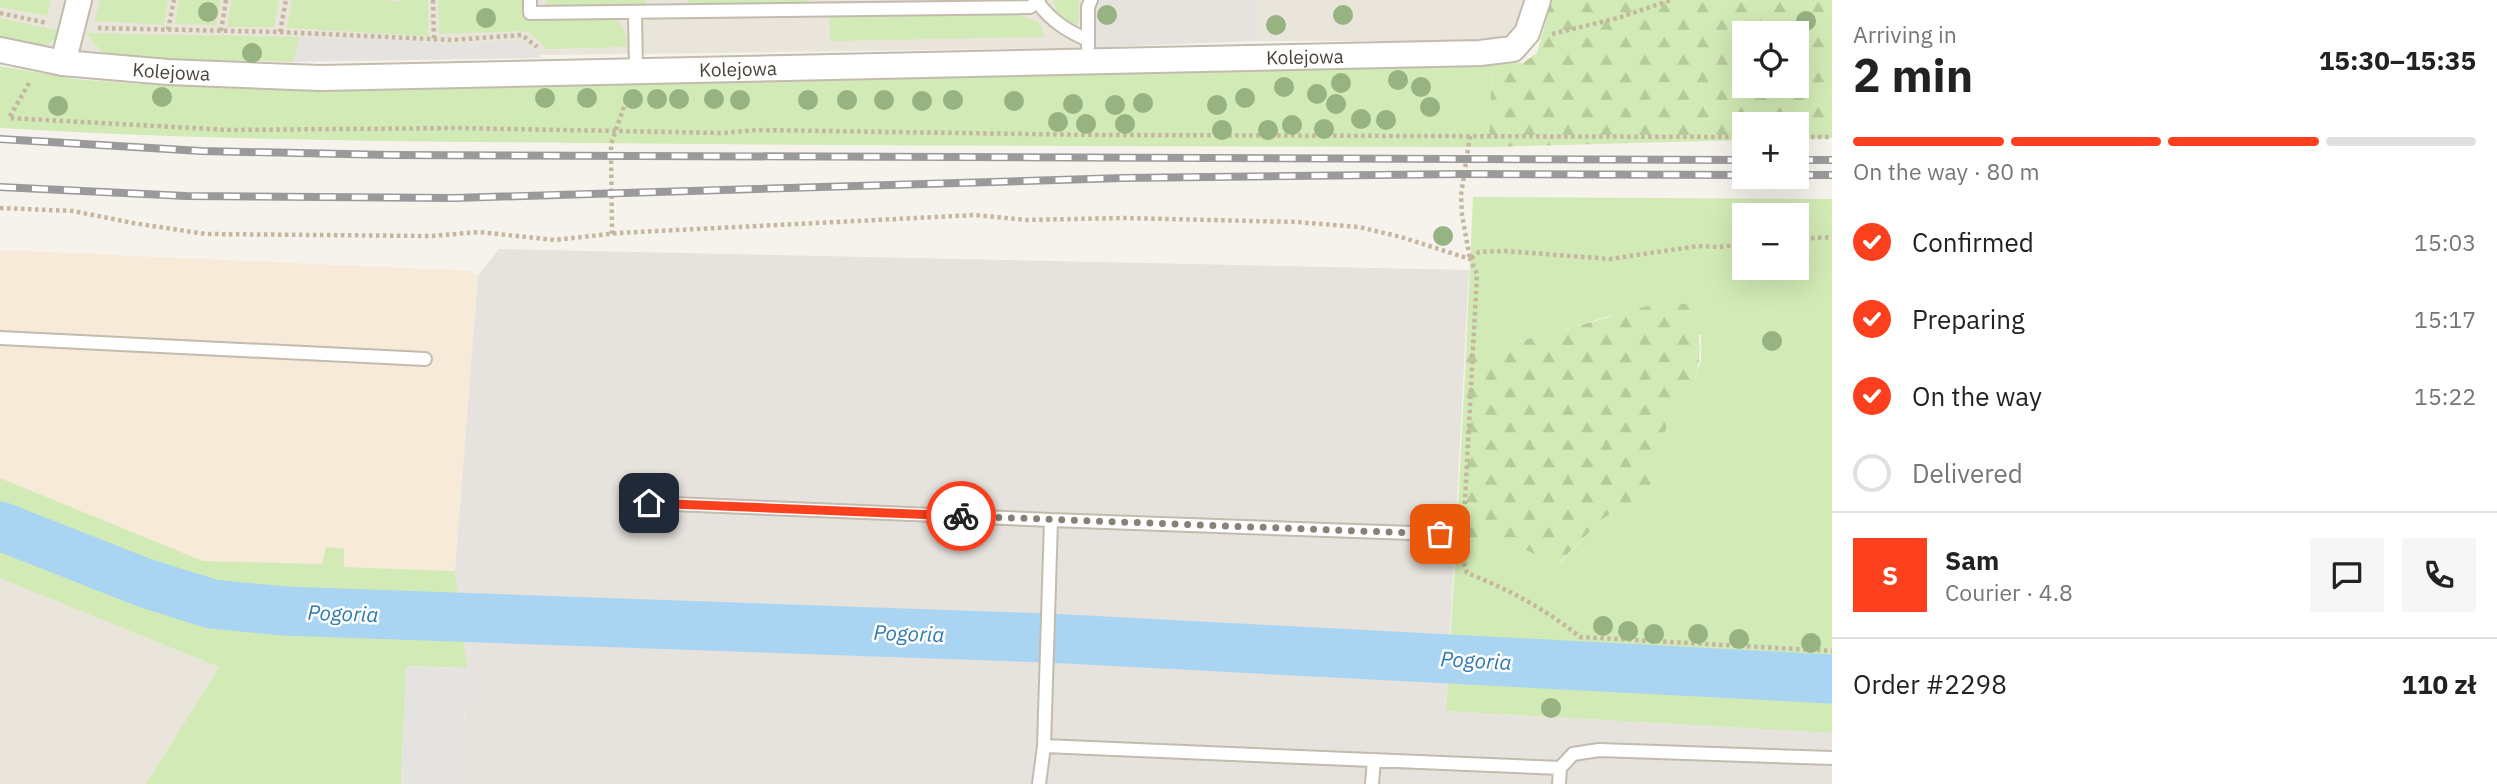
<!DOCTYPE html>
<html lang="en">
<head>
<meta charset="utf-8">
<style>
  body { margin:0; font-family:"IBM Plex Sans",sans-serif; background:#f6f6f6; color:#222; height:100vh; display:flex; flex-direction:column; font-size:26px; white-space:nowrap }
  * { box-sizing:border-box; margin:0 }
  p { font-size:23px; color:#767676 }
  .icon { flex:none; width:38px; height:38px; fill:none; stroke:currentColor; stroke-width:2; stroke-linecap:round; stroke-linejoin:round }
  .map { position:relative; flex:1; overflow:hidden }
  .sheet { display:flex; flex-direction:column; background:#fff; width:665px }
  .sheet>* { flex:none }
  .buttons { position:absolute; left:1732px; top:21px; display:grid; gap:14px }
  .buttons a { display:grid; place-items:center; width:77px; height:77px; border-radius:0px; background:#fff; box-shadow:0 7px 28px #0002; font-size:35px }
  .pin { position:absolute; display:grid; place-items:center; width:60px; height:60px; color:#fff; margin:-30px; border-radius:14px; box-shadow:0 4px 10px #0006 }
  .courier { position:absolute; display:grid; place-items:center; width:70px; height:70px; margin:-35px; border:5px solid #fc3f1d; border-radius:50%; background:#fff; color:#222; box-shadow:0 2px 9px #0007 }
  .head em { font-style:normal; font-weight:700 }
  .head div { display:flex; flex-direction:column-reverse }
  .head { display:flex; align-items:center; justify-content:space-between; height:119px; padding:0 21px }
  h1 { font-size:46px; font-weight:700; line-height:52px }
  .bar { display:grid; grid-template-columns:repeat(4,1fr); gap:10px 7px; align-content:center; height:84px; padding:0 21px }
  .bar i { height:9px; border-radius:5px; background:#e0e0e0 }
  .bar .on { background:#fc3f1d }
  .bar p { grid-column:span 4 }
  .line { display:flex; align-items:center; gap:18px; padding:0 21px; border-top:2px solid #e0e0e0 }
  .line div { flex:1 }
  .round { display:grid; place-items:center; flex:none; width:74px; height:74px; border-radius:0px; background:#f6f6f6 }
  ol { padding:0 21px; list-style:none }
  li { display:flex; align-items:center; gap:21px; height:77px }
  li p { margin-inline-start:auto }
  li .icon { padding:7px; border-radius:50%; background:#fc3f1d; color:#fff; stroke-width:4 }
  li:last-child { color:#767676 }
  li i { width:38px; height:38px; border:4px solid #e0e0e0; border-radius:50% }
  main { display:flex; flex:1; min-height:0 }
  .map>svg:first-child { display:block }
</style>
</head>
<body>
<main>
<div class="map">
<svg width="1832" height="784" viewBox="0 0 1832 784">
  <defs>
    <pattern id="forest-firs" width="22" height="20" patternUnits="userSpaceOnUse" patternTransform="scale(1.75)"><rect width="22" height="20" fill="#d2eab5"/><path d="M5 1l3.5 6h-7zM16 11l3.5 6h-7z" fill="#b6ca9c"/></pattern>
  </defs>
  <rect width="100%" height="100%" fill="#f6f3ec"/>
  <!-- residential -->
  <path fill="#eae5da" d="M 0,0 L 1079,0 L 1080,48 L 557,55 L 110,53 L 46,49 L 0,39 Z
    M 1256,0 L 1527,0 L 1522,23 L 1511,36 L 1495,41 L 1256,41 Z
    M 0,576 L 219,667 L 146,784 L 0,784 Z"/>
  <!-- commercial -->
  <path fill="#f7ead8" d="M 0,250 L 471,271 L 478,276 L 455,571 L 344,567 L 326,547 L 323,564 L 203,561 L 0,478 Z"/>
  <!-- industrial -->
  <path fill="#e6e2dd" d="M 1079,0 L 1256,0 L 1256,41 L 1080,48 Z
    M 499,249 L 1469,270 L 1446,711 L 1832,733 L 1832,784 L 461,784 L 467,668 L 455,571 L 478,276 Z"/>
  <!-- grass -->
  <path fill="#d2eab5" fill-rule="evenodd" d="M 0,0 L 51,0 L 47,16 L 0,7 Z
    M 100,0 L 168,0 L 164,25 L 95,21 Z
    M 179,0 L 220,0 L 216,25 L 175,24 Z
    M 232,0 L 279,0 L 274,27 L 227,27 Z
    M 292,0 L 386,0 L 400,2 L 401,0 L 428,0 L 428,36 L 287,28 Z
    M 438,0 L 523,0 L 524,20 L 615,20 C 623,26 630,36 626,47 L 546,49 L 530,33 L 521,31 L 439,34 Z
    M 546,0 L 645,0 L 645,6 L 546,7 Z
    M 688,0 L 808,0 L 808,4 L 692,5 L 689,4 Z
    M 1053,0 L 1079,0 L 1079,24 L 1072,24 L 1057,11 Z
    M 1017,14 L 1040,23 L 1044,37 L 830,41 L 830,15 Z
    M 0,18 L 60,31 C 49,55 21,44 0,39 Z
    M 86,33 L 300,37 L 293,62 L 116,58 L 102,52 Z
    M 1492,64 L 1489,147 C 1187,146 885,146 583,143 C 389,141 194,140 0,128 L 0,66 L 75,79 L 142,84 L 431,88 L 767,77 Z
    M 1473,197 L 1832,199 L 1832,733 L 1446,711 L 1456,545 L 1508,540 L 1536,555 L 1561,562 L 1602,519 L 1649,492 L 1661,452 L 1673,396 L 1694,382 L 1701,359 L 1701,335 L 1609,316 L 1567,329 L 1466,354 ZM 1745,215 L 1797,215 L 1797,268 L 1745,268 Z
    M 0,478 L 203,561 L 322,564 L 326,547 L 344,549 L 344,567 L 455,571 L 467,668 L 406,666 L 401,784 L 146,784 L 219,667 L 0,578 Z"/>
  <!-- forest -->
  <path fill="url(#forest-firs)" fill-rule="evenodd" d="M 1552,0 L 1832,0 L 1832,138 L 1797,139 L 1797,124 L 1745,124 L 1745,140 L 1489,147 L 1492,64 L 1523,63 L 1537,53 ZM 1745,33 L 1797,33 L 1797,86 L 1745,86 Z
    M 1665,301 L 1691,305 C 1701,336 1703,351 1694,382 L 1673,397 L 1661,452 L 1649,492 L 1602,519 L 1560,562 L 1536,555 L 1508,540 L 1456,545 L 1466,354 L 1567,329 Z"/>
  <!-- parking -->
  <path fill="#e5e3e0" d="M 300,37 L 414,41 L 452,44 L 522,41 L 542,58 L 293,62 Z
    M 406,666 L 467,668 L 461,784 L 401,784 Z"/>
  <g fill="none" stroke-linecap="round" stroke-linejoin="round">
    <!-- river -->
    <path stroke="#a9d4f2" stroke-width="49" d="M 0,526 L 145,583 L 212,604 L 284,611 L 1048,638 L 1832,679"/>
    <!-- lane casing -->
    <g stroke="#c2bbae" stroke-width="16">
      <path id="lane" d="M 530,0 L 530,13 L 1030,7 L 1039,0
        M 1038,3 C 1052,21 1067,31 1088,40
        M 635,12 L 636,71
        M 1088,47 L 1088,7 L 1091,0
        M 0,338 L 425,359
        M 649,503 L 1051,520
        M 1044,746 L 1051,520 L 1440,534
        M 1560,768 L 1573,754 L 1599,750 L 1832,758
        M 1039,784 L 1044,746 L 1560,768 L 1559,784
        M 1372,784 L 1374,760"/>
    </g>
    <!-- street casing -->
    <g stroke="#c2bbae" stroke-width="28">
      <g id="street">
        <path id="s1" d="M 0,50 L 63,63 L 168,72 L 320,78 L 1480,53 L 1513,49 L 1527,33 L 1538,0"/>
        <path d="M 63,63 L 79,0"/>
      </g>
    </g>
    <!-- path -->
    <path stroke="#c4b79f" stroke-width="4.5" stroke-dasharray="3.5 3.5" stroke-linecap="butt" d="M 433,0 L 434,39
      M 0,13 L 47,23
      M 98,28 L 280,32 L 453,40 L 522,35 L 537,47
      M 168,30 L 174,0
      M 221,31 L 226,0
      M 280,32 L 286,0
      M 1552,34 L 1618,18 L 1671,0
      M 29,83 L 9,118 L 230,130 L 456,128 L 723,133 L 757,130 L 1097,135 L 1745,137
      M 1470,136 L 1461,195 L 1462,215 L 1470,259 L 1479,252 L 1505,251 L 1610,259 L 1698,246 L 1719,247 L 1745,244
      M 1797,137 L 1832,137
      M 0,208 L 73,211 L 133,223 L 206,234 L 431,236 L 479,232 L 555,240 L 618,233 L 975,215 L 1026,220 L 1124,218 L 1297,222 L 1359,227 L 1401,237 L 1470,259 L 1477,274 L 1462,557 L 1467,573 C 1508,589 1547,610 1580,637 L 1832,651
      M 612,234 L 611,144 L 628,95
      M 1797,239 L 1832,237"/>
    <!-- lane -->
    <use href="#lane" stroke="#fff" stroke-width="12"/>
    <!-- street -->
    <use href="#street" stroke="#fff" stroke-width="24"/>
    <!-- rail casing -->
    <g stroke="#9a9a9a" stroke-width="8">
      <path id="rail" d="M 0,139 L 201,151 L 390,155 L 1745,160
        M 1797,160 L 1832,160
        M 1797,175 L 1832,175
        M 0,187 L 186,196 L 454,198 L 1123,178 L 1464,174 L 1745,175"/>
    </g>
    <!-- rail -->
    <use href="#rail" stroke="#fff" stroke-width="5" stroke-dasharray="16" stroke-linecap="butt"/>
  </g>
  <!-- trees -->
  <g fill="#97b381">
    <circle cx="208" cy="12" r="10"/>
    <circle cx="1107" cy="15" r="10"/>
    <circle cx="1343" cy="15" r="10"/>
    <circle cx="486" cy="18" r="10"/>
    <circle cx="1806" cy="21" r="10"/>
    <circle cx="1276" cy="25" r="10"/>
    <circle cx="252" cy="53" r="10"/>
    <circle cx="1398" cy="80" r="10"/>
    <circle cx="1341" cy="83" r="10"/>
    <circle cx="1284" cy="87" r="10"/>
    <circle cx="1421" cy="87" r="10"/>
    <circle cx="1317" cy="94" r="10"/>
    <circle cx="162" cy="97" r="10"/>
    <circle cx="545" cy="98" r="10"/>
    <circle cx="587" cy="98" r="10"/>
    <circle cx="1245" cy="98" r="10"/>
    <circle cx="633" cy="99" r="10"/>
    <circle cx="657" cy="99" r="10"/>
    <circle cx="679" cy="99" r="10"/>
    <circle cx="714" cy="99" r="10"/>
    <circle cx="740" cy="100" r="10"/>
    <circle cx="808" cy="100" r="10"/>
    <circle cx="847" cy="100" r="10"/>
    <circle cx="884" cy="100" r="10"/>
    <circle cx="953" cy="100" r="10"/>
    <circle cx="922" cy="101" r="10"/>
    <circle cx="1014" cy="101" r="10"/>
    <circle cx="1143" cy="103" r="10"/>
    <circle cx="1073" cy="104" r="10"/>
    <circle cx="1336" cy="104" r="10"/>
    <circle cx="1115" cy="105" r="10"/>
    <circle cx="1217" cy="105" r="10"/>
    <circle cx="58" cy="106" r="10"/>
    <circle cx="1430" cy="107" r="10"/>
    <circle cx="1361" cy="119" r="10"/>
    <circle cx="1386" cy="120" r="10"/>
    <circle cx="1058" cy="122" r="10"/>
    <circle cx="1086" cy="124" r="10"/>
    <circle cx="1125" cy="124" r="10"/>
    <circle cx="1292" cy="125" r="10"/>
    <circle cx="1324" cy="129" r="10"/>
    <circle cx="1222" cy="130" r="10"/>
    <circle cx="1268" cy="130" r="10"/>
    <circle cx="1443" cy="236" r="10"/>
    <circle cx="1772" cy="341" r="10"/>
    <circle cx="1603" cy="626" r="10"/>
    <circle cx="1628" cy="631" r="10"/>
    <circle cx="1654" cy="634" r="10"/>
    <circle cx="1698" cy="634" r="10"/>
    <circle cx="1739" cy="639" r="10"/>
    <circle cx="1811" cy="643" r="10"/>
    <circle cx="1551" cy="708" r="10"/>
  </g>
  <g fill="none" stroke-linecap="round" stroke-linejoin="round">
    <!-- done -->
    <path stroke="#878178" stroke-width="7" stroke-dasharray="0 12.6" d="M 961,516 L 1440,534"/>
    <!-- route -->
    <path stroke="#fc3f1d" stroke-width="9" d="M 649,503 L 961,516"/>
  </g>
  <g text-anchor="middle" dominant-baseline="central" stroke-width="5" stroke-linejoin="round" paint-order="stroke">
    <!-- street labels -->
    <g font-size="19" fill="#4b4439" stroke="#fff">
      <text stroke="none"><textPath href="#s1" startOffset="1307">Kolejowa</textPath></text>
      <text stroke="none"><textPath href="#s1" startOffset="740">Kolejowa</textPath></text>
      <text stroke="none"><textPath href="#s1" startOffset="173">Kolejowa</textPath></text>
    </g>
    <!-- water labels -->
    <g font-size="21" font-style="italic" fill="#2e7ab2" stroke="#fff">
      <text transform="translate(343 613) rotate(2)">Pogoria</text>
      <text transform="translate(909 633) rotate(2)">Pogoria</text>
      <text transform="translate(1476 660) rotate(3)">Pogoria</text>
    </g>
  </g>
</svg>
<div class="buttons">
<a><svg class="icon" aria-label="locate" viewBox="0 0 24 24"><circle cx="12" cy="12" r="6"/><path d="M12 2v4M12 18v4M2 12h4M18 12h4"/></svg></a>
<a>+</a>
<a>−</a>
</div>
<div class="pin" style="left:1440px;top:534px;background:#ea580c"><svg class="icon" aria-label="bag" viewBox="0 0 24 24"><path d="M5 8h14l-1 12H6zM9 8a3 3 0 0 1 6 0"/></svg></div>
<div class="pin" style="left:649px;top:503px;background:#1f2937"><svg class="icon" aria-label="home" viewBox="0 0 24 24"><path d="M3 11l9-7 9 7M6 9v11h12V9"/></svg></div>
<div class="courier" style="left:961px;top:516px"><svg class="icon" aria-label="bike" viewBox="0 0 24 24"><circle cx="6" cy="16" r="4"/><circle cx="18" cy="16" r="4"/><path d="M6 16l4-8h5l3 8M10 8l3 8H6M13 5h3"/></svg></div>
</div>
<section class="sheet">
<div class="head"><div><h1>2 min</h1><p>Arriving in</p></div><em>15:30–15:35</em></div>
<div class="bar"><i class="on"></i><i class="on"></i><i class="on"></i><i></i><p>On the way · 80 m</p></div>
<ol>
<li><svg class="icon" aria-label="check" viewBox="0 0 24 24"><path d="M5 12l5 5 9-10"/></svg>Confirmed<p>15:03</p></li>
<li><svg class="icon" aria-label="check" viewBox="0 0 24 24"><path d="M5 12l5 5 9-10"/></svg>Preparing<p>15:17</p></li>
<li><svg class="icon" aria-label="check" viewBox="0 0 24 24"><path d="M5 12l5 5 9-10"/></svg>On the way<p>15:22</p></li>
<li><i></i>Delivered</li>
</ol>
<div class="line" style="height:126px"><b class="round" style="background:#fc3f1d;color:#fff">S</b><div><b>Sam</b><p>Courier · 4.8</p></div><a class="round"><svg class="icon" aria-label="chat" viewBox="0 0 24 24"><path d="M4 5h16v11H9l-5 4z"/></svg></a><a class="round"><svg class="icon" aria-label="phone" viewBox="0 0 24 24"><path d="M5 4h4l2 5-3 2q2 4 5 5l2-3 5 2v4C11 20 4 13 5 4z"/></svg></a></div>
<div class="line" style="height:91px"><div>Order #2298</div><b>110 zł</b></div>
</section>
</main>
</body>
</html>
